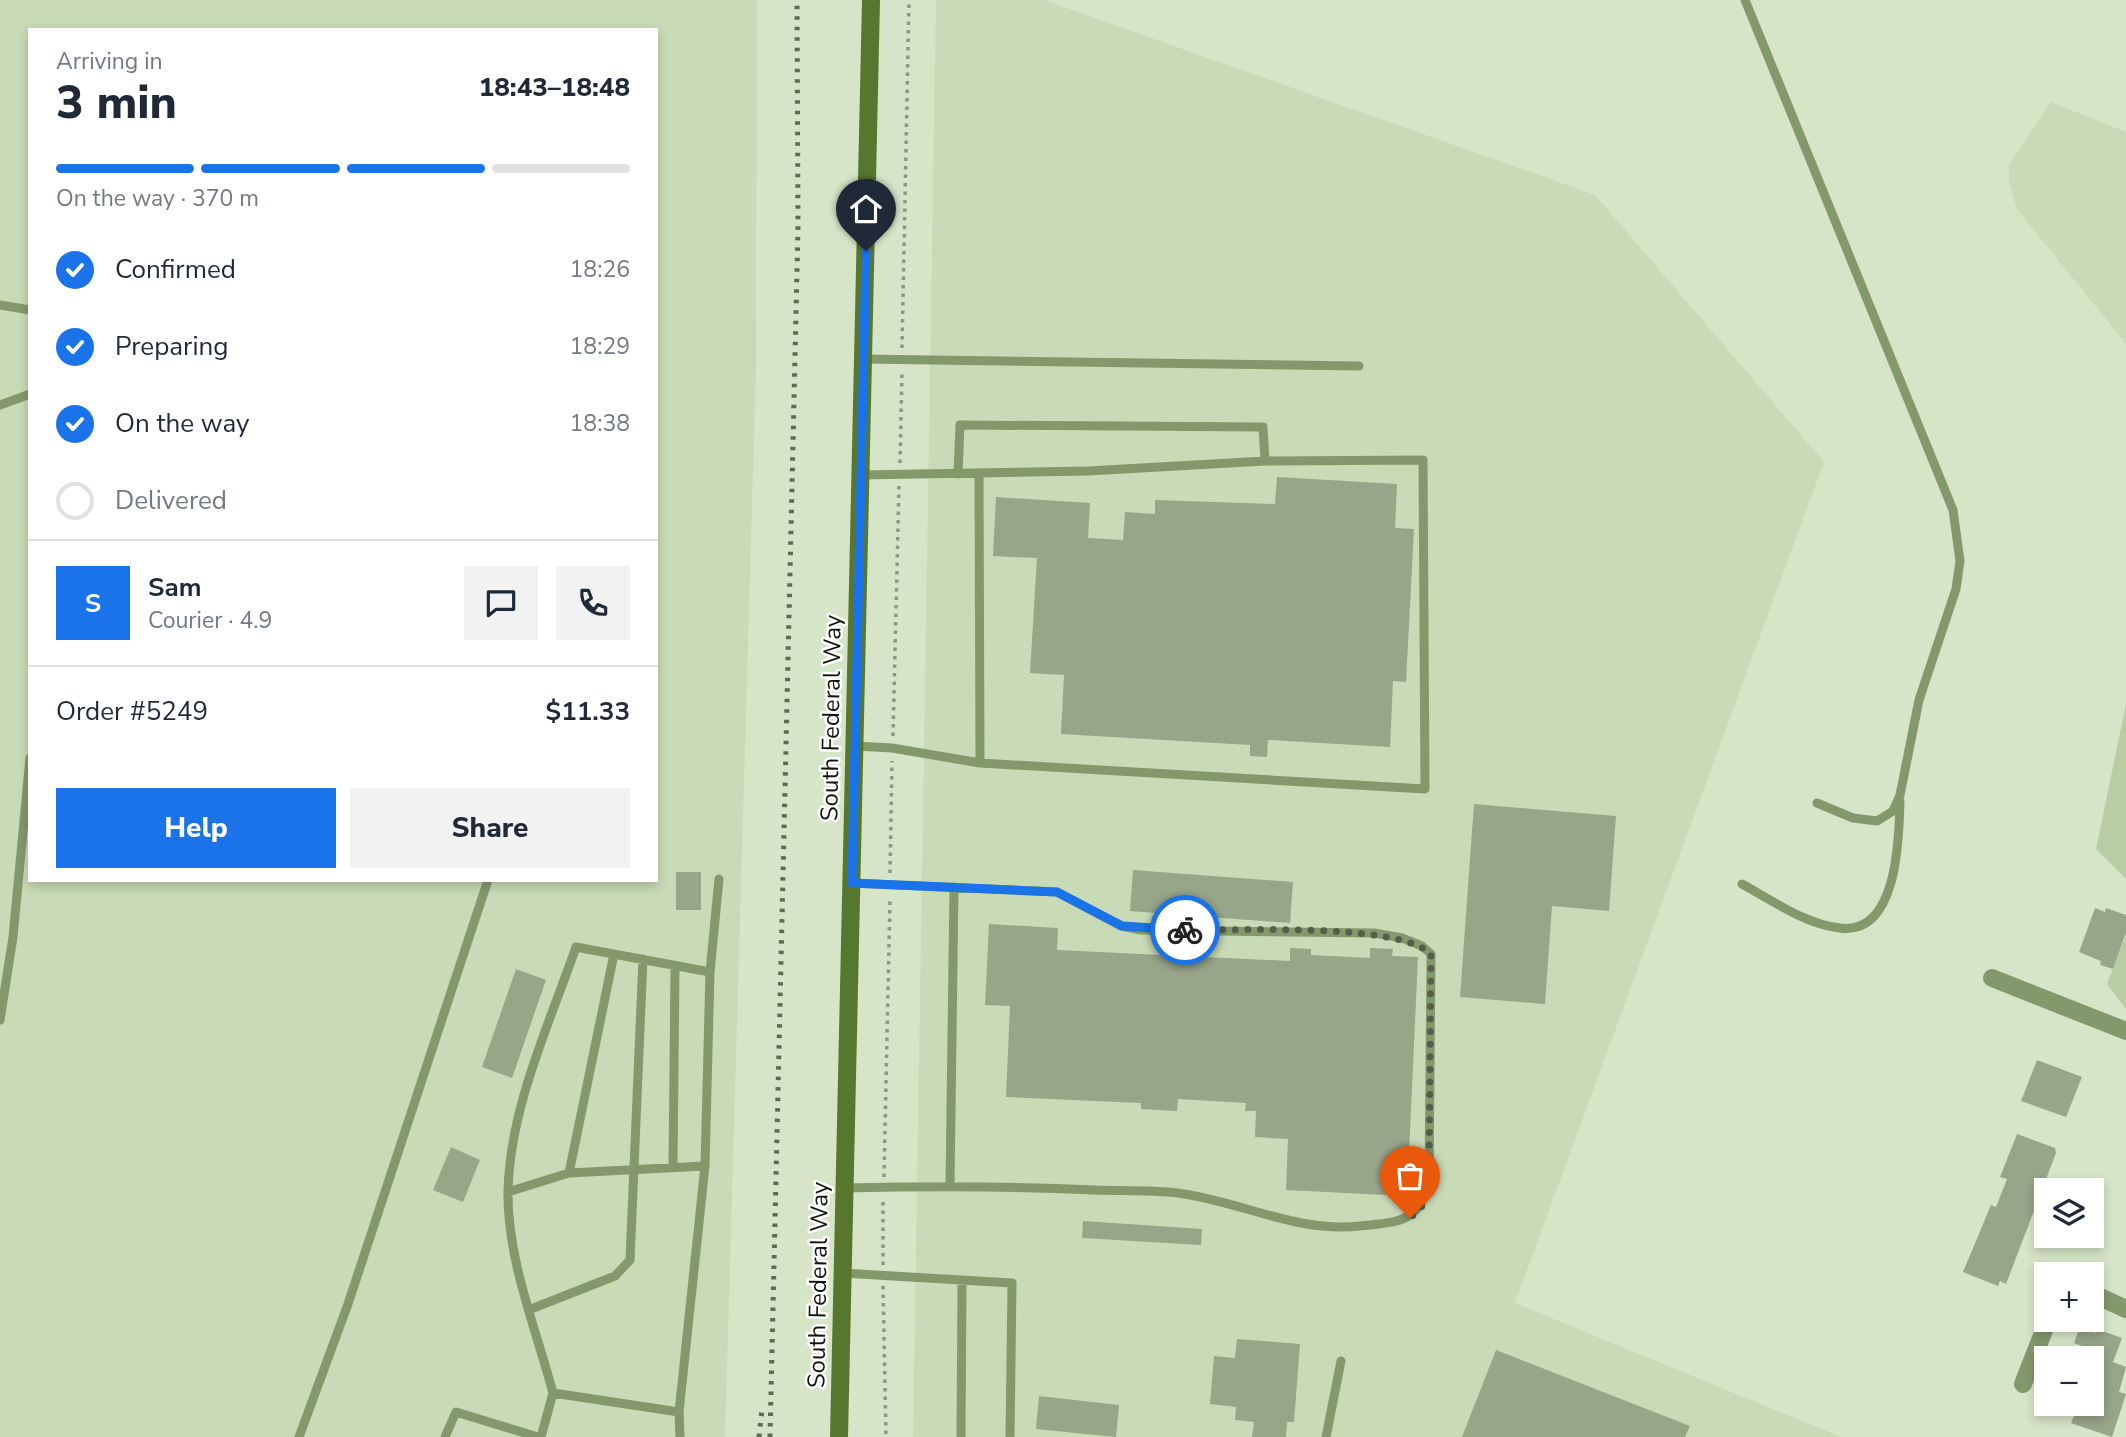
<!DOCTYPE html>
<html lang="en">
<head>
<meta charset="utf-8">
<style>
  body { margin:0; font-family:"Nunito Sans",sans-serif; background:#f2f2f3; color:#1f2937; height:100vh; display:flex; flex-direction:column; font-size:26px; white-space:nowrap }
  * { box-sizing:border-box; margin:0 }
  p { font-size:23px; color:#747a83 }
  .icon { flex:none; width:38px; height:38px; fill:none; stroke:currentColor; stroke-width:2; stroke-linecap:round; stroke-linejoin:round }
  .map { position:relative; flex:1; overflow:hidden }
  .details { position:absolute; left:28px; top:28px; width:630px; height:854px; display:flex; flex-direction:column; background:#fff; border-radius:0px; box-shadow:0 4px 10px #0003 }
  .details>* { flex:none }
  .fabs { position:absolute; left:2034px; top:1178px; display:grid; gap:14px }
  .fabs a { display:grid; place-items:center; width:70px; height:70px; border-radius:0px; background:#fff; box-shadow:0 4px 10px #0003; font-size:35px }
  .pin { position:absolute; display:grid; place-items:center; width:60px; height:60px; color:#fff; margin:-72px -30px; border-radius:50% 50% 50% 0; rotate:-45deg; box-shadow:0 0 7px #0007 }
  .pin .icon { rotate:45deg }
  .courier { position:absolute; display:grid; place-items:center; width:70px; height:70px; margin:-35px; border:5px solid #1a73e8; border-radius:50%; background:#fff; color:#222; box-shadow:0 2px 9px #0007 }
  .overview em { font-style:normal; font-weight:800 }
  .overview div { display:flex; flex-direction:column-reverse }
  .overview { display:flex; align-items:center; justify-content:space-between; height:119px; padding:0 28px }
  h1 { font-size:46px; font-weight:800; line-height:52px }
  .bar { display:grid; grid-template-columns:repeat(4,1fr); gap:10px 7px; align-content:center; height:84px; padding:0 28px }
  .bar i { height:9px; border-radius:5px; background:#e0e1e3 }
  .bar .selected { background:#1a73e8 }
  .bar p { grid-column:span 4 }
  .line { display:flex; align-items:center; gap:18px; padding:0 28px; border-top:2px solid #e0e1e3 }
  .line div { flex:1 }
  .round { display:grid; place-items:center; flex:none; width:74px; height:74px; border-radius:0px; background:#f2f2f3 }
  ol { padding:0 28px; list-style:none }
  li { display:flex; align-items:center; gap:21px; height:77px }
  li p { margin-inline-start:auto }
  li .icon { padding:7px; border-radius:50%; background:#1a73e8; color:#fff; stroke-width:4 }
  li:last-child { color:#747a83 }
  li i { width:38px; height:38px; border:4px solid #e0e1e3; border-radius:50% }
  .cta { display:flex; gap:14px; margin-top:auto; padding:14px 28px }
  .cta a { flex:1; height:80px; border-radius:0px; background:#1a73e8; color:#fff; font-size:28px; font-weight:800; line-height:80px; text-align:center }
  .cta a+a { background:#f2f2f3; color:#1f2937 }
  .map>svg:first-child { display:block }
</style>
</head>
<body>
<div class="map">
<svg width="2126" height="1437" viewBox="0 0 2126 1437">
  <rect width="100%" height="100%" fill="#d6e5c8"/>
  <!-- built -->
  <path fill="#c8dab6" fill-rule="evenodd" d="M 0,0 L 757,0 L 756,367 L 725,1437 L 0,1437 ZM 30,30 L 656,30 L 656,880 L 30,880 Z
    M 936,0 L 1044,0 L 1595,195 L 1824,462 L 1515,1303 L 1841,1437 L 913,1437 Z
    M 2051,102 L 2126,132 L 2126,344 L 2017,209 L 2009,182 L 2009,165 Z"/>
  <!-- green -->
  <path fill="#b9cda5" d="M 2126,704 L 2126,879 L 2096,849 Z
    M 2126,936 L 2126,1009 L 2107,984 Z"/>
  <!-- building -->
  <path fill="#97a589" d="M 1277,477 L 1397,484 L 1395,528 L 1414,529 L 1406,682 L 1393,681 L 1390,747 L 1268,740 L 1267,757 L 1250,756 L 1250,745 L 1061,734 L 1064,675 L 1030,673 L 1037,558 L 993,556 L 996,497 L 1090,503 L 1088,538 L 1123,540 L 1125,512 L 1155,514 L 1155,500 L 1275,504 Z
    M 1474,804 L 1616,816 L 1609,911 L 1552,906 L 1545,1004 L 1460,997 Z
    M 1133,870 L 1293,882 L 1290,923 L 1130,911 Z
    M 676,872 L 701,872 L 701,910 L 676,910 Z
    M 2095,908 L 2105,912 L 2106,908 L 2126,915 L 2126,933 L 2113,969 L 2100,965 L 2101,961 L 2079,952 Z
    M 989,924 L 1058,928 L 1057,950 L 1290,961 L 1290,948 L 1311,949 L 1311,955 L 1370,958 L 1370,948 L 1393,949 L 1392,956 L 1418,957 L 1407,1196 L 1286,1190 L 1288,1139 L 1255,1137 L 1256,1111 L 1245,1111 L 1246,1103 L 1178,1099 L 1177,1111 L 1141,1109 L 1141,1103 L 1006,1097 L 1010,1006 L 985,1005 Z
    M 516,969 L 546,980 L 512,1078 L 482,1067 Z
    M 2037,1060 L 2082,1077 L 2066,1117 L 2021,1101 Z
    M 2017,1134 L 2055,1148 L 2056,1153 L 2006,1284 L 2000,1281 L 1998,1286 L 1963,1272 L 1991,1205 L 1996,1207 L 2007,1179 L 2000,1177 Z
    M 451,1147 L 480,1160 L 463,1202 L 433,1190 Z
    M 1083,1221 L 1202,1229 L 1201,1245 L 1082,1238 Z
    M 2080,1327 L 2096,1333 L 2097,1329 L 2122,1338 L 2113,1362 L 2126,1367 L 2119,1392 L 2126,1394 L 2112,1437 L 2071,1423 L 2079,1404 L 2091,1408 L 2091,1358 L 2086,1358 L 2090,1349 L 2074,1343 Z
    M 1237,1339 L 1300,1344 L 1294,1422 L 1287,1422 L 1286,1437 L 1252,1437 L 1254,1422 L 1235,1420 L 1236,1407 L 1210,1404 L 1214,1356 L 1235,1358 Z
    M 1496,1350 L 1690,1426 L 1685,1437 L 1462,1437 Z
    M 1039,1396 L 1119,1405 L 1116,1437 L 1036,1429 Z"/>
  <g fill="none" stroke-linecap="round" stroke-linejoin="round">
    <!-- path -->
    <path stroke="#8c9781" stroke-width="3.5" stroke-dasharray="3.5 5" stroke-linecap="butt" d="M 902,348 L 909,0
      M 900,463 L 902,373
      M 893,736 L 899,485
      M 890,873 L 892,761
      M 884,1177 L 890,898
      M 883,1265 L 883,1199
      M 883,1286 L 886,1437"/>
    <!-- service -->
    <path stroke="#83996b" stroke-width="9" d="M 1745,0 L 1953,510 L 1960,561 L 1956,589 L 1919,700 L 1900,795 L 1893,811 L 1877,821 L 1853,818 L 1817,803
      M 0,305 L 30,310
      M 864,359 L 1359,366
      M 0,405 L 30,394
      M 958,474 L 960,425 L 1263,427 L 1265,461
      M 979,474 L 980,763
      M 855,746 L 892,748 L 980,763 L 1425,789 L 1423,460 L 1265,461 L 1088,471 L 861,475
      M 1742,884 C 1773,901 1805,924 1840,928 C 1898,936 1899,837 1900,801
      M 710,972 L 719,879
      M 0,1020 L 13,937 L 30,758
      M 673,1167 L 675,966
      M 569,1173 L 614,954
      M 950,1185 L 954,887
      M 845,1188 C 928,1186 1010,1186 1094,1190 C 1122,1191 1151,1190 1178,1193 C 1240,1201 1296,1233 1360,1226 C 1396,1222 1417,1224 1429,1185 L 1431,954 L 1422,946 L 1402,938 L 1374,933 L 1141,930 L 1121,926 L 1057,892 L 851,883
      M 508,1192 L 569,1173 L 705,1166 L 679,1412
      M 842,1273 L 1012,1283 L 1010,1437
      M 531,1309 L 615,1276 L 630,1260 L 643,959
      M 299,1437 L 348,1304 L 488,880
      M 445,1437 L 456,1412 L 538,1437
      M 541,1437 L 553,1393
      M 680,1437 L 679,1412 L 553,1393 C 536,1329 507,1259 508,1191 C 510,1107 549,1025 576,947 L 710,972 L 705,1166
      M 961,1437 L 962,1281
      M 1326,1437 L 1341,1361"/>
    <!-- minor -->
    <path stroke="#83996b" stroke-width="18" d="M 1992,978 L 2126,1031
      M 2091,1293 L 2126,1309
      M 2023,1384 L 2048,1320"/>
    <!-- secondary -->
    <path stroke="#57772f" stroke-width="18" d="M 839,1437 L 871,0"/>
    <!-- rail -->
    <path stroke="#606957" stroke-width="5" stroke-dasharray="3.5 7" stroke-linecap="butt" d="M 759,1437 L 762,1409
      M 770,1437 L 798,227 L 797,0"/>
  </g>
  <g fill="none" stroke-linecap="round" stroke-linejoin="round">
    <!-- done -->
    <path stroke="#555e4d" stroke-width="7" stroke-dasharray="0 12.6" d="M 1185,930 C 1237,931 1397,922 1431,954 L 1429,1185 L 1423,1205 L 1410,1218"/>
    <!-- route -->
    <path stroke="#1a73e8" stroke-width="9" d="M 866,251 L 852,883 L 1057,892 L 1122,926 L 1185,930"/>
  </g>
  <g text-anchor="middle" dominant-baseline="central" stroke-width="5" stroke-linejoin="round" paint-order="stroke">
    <!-- street labels -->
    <g font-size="24" fill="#10150b" stroke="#fff">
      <text transform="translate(831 718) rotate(-89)">South Federal Way</text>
      <text transform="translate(818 1285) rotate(-89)">South Federal Way</text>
    </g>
  </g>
</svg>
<div class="fabs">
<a><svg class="icon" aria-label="layers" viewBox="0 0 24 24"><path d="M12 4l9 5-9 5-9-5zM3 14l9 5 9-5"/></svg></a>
<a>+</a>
<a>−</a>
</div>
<div class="pin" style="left:1410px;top:1218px;background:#ea580c"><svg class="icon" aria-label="bag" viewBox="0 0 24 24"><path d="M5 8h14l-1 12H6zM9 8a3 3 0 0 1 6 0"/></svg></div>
<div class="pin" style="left:866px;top:251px;background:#1f2937"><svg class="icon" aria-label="home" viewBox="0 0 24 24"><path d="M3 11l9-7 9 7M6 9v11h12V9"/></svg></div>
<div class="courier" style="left:1185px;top:930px"><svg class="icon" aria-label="bike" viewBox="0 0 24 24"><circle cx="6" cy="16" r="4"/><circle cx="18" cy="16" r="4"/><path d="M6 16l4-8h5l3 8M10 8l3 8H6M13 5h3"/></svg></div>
<section class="details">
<div class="overview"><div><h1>3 min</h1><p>Arriving in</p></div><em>18:43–18:48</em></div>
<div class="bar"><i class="selected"></i><i class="selected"></i><i class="selected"></i><i></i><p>On the way · 370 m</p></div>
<ol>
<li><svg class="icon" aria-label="check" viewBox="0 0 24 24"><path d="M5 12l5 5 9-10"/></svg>Confirmed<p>18:26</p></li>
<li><svg class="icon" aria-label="check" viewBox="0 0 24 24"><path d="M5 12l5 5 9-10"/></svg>Preparing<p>18:29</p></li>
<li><svg class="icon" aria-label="check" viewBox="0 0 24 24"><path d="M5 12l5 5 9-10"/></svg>On the way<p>18:38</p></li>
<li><i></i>Delivered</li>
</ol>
<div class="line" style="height:126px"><b class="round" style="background:#1a73e8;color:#fff">S</b><div><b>Sam</b><p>Courier · 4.9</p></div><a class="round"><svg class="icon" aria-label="chat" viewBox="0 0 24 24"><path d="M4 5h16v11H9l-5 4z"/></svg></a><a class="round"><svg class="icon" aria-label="phone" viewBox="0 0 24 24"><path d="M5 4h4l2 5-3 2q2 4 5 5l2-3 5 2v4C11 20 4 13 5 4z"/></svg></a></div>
<div class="line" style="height:91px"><div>Order #5249</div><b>$11.33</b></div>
<div class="cta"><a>Help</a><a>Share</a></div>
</section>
</div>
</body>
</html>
